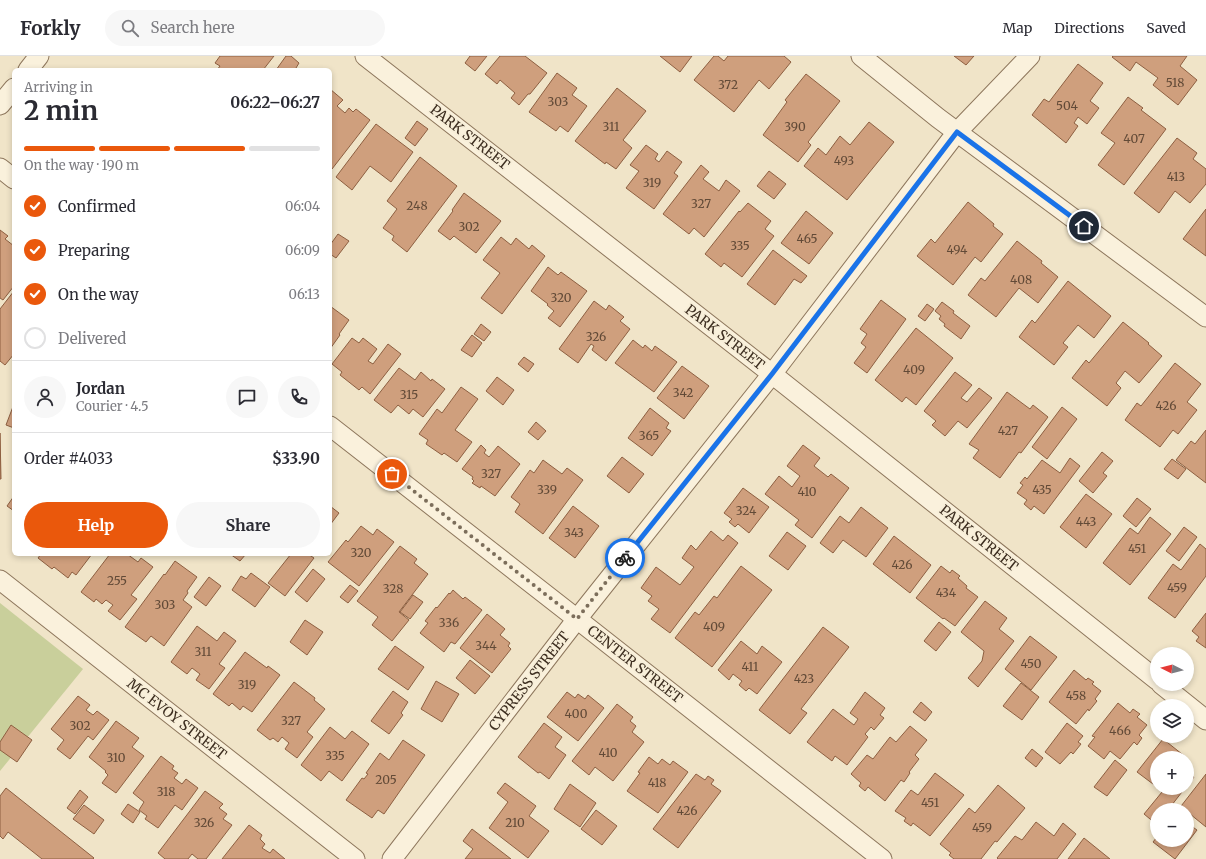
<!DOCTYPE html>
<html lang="en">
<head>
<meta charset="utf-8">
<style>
  body { margin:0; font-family:Merriweather,serif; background:#f7f7f7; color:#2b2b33; height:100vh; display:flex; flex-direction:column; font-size:15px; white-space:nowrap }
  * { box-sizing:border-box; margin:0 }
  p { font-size:13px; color:#7c7c81 }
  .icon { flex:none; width:22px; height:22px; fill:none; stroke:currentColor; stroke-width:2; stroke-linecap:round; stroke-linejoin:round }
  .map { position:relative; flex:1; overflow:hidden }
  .sheet { position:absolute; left:12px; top:12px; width:320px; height:488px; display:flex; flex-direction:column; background:#fff; border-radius:6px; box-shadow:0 2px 6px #0003 }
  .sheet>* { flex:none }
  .needle { width:26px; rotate:276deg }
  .controls { position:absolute; left:1150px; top:591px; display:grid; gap:8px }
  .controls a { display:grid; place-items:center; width:44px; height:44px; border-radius:50%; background:#fff; box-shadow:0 2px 6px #0003; font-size:20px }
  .pin { position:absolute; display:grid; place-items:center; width:34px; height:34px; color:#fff; margin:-17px; border:2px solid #fff; border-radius:50%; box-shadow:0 1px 4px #0007 }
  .courier { position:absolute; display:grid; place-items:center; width:40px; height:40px; margin:-20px; border:3px solid #1a73e8; border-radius:50%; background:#fff; color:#222; box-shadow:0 1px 5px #0007 }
  .overview em { font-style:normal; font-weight:700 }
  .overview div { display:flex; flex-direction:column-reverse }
  .overview { display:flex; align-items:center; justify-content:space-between; height:68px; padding:0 12px }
  h1 { font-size:26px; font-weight:700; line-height:30px }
  .bar { display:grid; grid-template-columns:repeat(4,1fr); gap:6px 4px; align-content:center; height:48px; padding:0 12px }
  .bar i { height:5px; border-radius:3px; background:#e1e1e2 }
  .bar .selected { background:#ea580c }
  .bar p { grid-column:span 4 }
  .line { display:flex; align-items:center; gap:10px; padding:0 12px; border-top:1px solid #e1e1e2 }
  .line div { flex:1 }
  .round { display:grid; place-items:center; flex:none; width:42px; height:42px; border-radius:21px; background:#f7f7f7 }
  ol { padding:0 12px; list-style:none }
  li { display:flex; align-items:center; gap:12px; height:44px }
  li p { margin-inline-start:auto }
  li .icon { padding:4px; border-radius:50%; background:#ea580c; color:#fff; stroke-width:4 }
  li:last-child { color:#7c7c81 }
  li i { width:22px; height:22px; border:2px solid #e1e1e2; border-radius:50% }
  .action { display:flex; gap:8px; margin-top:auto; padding:8px 12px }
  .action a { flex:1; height:46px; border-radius:24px; background:#ea580c; color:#fff; font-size:16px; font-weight:700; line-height:46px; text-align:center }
  .action a+a { background:#f7f7f7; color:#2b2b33 }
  header { display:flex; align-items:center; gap:24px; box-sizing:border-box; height:56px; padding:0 20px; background:#fff; border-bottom:1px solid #e1e1e2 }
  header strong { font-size:19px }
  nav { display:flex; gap:22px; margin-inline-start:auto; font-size:14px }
  .search { width:280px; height:36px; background:#f7f7f7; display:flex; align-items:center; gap:10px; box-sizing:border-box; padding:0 14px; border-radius:22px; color:#7c7c81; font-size:15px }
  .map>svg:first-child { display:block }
</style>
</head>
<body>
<header>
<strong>Forkly</strong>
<div class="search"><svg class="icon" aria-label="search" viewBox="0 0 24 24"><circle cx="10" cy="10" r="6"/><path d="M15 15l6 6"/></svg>Search here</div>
<nav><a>Map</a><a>Directions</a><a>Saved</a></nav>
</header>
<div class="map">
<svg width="1206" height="803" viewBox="0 0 1206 803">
  <rect width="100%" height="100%" fill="#f0e4c8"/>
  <!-- green -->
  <path fill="#c9cf9b" d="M 0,547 L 83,613 L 0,715 Z"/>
  <!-- building -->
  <path fill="#cf9f7d" stroke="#8d5f41" d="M 220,0 L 274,0 L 263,14 L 217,14 L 220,10 L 215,7 Z
    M 286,0 L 291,0 L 299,7 L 296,12 L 299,14 L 276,14 Z
    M 470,0 L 487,0 L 475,15 L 465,7 Z
    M 500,0 L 525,0 L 547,17 L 530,38 L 528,38 L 519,49 L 511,42 L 515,37 L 500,24 L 497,28 L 485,18 Z
    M 660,0 L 692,0 L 680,16 Z
    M 714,0 L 718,0 L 724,5 L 728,0 L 784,0 L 791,6 L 769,33 L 759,24 L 734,56 L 694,24 Z
    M 954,0 L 974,0 L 966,9 Z
    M 1113,0 L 1187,0 L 1180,10 L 1197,24 L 1178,49 L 1153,29 L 1158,22 L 1136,6 L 1130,15 L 1112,1 Z
    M 1078,8 L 1103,27 L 1090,45 L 1099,52 L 1087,68 L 1078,61 L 1074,67 L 1078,70 L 1066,87 L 1032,59 L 1044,43 L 1049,46 Z
    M 557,17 L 577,32 L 572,39 L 587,50 L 568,76 L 560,70 L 556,75 L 529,56 Z
    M 806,18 L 840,45 L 808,86 L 811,89 L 798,106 L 763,79 L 787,46 L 785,44 Z
    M 617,32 L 646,55 L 623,84 L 632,92 L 616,113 L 606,106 L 605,108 L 575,85 Z
    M 330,33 L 343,44 L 337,50 L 345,57 L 349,52 L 353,56 L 356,53 L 370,64 L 332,113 L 330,111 Z
    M 1128,41 L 1143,52 L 1141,54 L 1166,73 L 1124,129 L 1098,109 L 1115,87 L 1101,77 Z
    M 417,65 L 428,73 L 415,90 L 405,82 Z
    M 869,66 L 894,86 L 847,144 L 804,110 L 818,92 L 826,99 L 840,80 L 850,89 Z
    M 376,68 L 413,96 L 391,126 L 370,110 L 352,134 L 336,121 Z
    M 1177,82 L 1197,97 L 1193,103 L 1206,113 L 1206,128 L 1190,147 L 1175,135 L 1159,157 L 1134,137 Z
    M 646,89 L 658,98 L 655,103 L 659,106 L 667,95 L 682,106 L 674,117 L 678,120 L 654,153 L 626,132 L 639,115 L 630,109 Z
    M 420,101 L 457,130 L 407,196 L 392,184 L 394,180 L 383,172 L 397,153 L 387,145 Z
    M 701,109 L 709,116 L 703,123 L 719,135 L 726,124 L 740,135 L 704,181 L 694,172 L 689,178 L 663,158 Z
    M 769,115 L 786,128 L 774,143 L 757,130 Z
    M 464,137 L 501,165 L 476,197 L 454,180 L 450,184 L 438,175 L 453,155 L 452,154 Z
    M 968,146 L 994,168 L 993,170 L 1003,178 L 981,206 L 975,201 L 953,229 L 917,200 L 931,183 L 935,187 Z
    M 748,147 L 771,165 L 765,173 L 774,180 L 742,221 L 724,207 L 721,211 L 705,198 L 739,155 L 740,156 Z
    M 1206,153 L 1206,200 L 1183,183 Z
    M 806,155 L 833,177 L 809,208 L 781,187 Z
    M 0,174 L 8,180 L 5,183 L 14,190 L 14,230 L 3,244 L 0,242 Z
    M 338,178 L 349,185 L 336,202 L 330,198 L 330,189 Z
    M 501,181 L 511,189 L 516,182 L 529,193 L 532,189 L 545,200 L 502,258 L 481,242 L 500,217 L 483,204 Z
    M 1017,185 L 1042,205 L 1041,207 L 1058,221 L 1038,247 L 1019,232 L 996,261 L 968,239 L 981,222 L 985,225 Z
    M 773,194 L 807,220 L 801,227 L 794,223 L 775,249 L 747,228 Z
    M 548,211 L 558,219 L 561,216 L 587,235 L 560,271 L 548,262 L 554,255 L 547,249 L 548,248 L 531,235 Z
    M 1068,225 L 1111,260 L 1094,282 L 1078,269 L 1063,287 L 1068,291 L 1054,309 L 1019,281 L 1032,264 L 1035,267 Z
    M 14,235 L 14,298 L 5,309 L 0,305 L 0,253 Z
    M 881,244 L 906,263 L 867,317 L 854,307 L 866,291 L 861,287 L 867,278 L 860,273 Z
    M 594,245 L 606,254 L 609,249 L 624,261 L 620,265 L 630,273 L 606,305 L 592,294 L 594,290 L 591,288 L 578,307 L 559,293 Z
    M 942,246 L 954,255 L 953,257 L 970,270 L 961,283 L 944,270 L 945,268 L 939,263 L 941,260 L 935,255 Z
    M 927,248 L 934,253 L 925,265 L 918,260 Z
    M 330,250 L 349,264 L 339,278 L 340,279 L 330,293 Z
    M 1123,266 L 1149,287 L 1148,288 L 1162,300 L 1139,327 L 1125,315 L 1116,327 L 1121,332 L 1107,350 L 1072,322 L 1086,304 L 1089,307 Z
    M 481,268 L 491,276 L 484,285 L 474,278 Z
    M 916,272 L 953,302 L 916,349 L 906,341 L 902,346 L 875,324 Z
    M 472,279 L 482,287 L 472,301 L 461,294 Z
    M 352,282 L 359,287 L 363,282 L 377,293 L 368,305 L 373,308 L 388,288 L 401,298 L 370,338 L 362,331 L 359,334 L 340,319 L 342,316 L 332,308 Z
    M 633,284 L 643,292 L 645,289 L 652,295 L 655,290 L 677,306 L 654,336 L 615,307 Z
    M 524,301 L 534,308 L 528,316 L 518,308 Z
    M 1175,307 L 1201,328 L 1187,346 L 1197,354 L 1178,378 L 1173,374 L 1160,391 L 1125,364 L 1137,347 L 1141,350 Z
    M 682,310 L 709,330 L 684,363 L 657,342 Z
    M 399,312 L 415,324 L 421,316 L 431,325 L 432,323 L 445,333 L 423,361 L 413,353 L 409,358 L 398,349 L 391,357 L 374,344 Z
    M 955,316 L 972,329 L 961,342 L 967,346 L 979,332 L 992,342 L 967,372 L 958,365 L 945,380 L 932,369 L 936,365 L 924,355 Z
    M 497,321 L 514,334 L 503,349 L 486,335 Z
    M 461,331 L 478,343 L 455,374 L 472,386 L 457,406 L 444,397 L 442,399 L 426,388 L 428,384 L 419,378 L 437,353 L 442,357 Z
    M 1007,336 L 1030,353 L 1033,349 L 1048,361 L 1021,397 L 1019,396 L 1000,422 L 973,402 L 979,394 L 969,388 Z
    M 14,348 L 14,372 L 6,369 Z
    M 1062,351 L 1077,363 L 1047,403 L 1032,391 Z
    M 650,352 L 669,367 L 666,372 L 671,375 L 652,400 L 628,382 Z
    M 536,366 L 546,375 L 538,384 L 528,376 Z
    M 1206,374 L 1206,427 L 1176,404 L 1191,385 L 1195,388 Z
    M 0,377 L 1,423 L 0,423 Z
    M 481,389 L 486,394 L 484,397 L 489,401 L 498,390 L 520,408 L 495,440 L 481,430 L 480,432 L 472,427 L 474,425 L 472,423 L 473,421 L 462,413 Z
    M 803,389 L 820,402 L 814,410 L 828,421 L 831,418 L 849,432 L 812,482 L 795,469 L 799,464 L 765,438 L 779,420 L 792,431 L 800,420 L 787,410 Z
    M 1102,396 L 1113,405 L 1103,417 L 1107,420 L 1093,437 L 1079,425 Z
    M 622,401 L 644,418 L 629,437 L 607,420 Z
    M 1070,402 L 1080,410 L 1044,458 L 1034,450 L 1031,454 L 1024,448 L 1027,444 L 1017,437 L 1023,429 L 1020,427 L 1025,421 L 1027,423 L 1042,404 L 1060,417 Z
    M 1172,403 L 1186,413 L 1178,423 L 1164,413 Z
    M 543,404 L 562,418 L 567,412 L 583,424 L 543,478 L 515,456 L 520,448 L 511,441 L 530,414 L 534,417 Z
    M 743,432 L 769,451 L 749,477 L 738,468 L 735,471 L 729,466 L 732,463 L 724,457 Z
    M 1086,438 L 1112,458 L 1086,492 L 1060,471 Z
    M 14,440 L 14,455 L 7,450 Z
    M 1137,442 L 1151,453 L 1136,471 L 1123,460 Z
    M 330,450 L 339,457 L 330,469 Z
    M 573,450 L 599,470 L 575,502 L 549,482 Z
    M 861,451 L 888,472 L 866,501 L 843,484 L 833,497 L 820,487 L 840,460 L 849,467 Z
    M 1150,461 L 1171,478 L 1130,529 L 1103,507 L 1130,472 L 1138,478 Z
    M 361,470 L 373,479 L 377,473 L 394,486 L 359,530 L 328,506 L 346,484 L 348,486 Z
    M 1184,471 L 1197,481 L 1179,505 L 1166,495 Z
    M 711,475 L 723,485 L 728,479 L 738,487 L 670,577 L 651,563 L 659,553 L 648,545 L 652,540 L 641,532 L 656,511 L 680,529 L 694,511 L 682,502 L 691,489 L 696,494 Z
    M 787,476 L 806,490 L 788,514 L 769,500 Z
    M 894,480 L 931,509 L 910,537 L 873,508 Z
    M 1200,488 L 1206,493 L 1206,520 L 1175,562 L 1148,542 L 1173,508 L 1181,514 Z
    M 400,490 L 417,503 L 414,507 L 428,518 L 399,556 L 409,564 L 392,585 L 372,569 L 378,561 L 357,545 Z
    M 41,498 L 92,498 L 76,519 L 72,516 L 68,522 L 54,511 L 52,513 L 38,502 Z
    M 110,498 L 127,498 L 138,506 L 141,502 L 153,511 L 131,539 L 137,543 L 120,564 L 108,555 L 113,549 L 106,544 L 102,548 L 96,543 L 94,546 L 81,536 Z
    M 230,498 L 246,498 L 240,505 Z
    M 291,498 L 308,498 L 314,502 L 285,540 L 268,527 Z
    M 175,505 L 197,521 L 187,535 L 188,537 L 183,544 L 192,551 L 164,590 L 151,580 L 146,586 L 125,571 L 164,518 L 165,519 Z
    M 741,510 L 772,534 L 712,611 L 675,582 L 695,556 L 699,559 L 714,540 L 717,542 Z
    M 941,510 L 950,517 L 952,514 L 960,520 L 958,522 L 967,530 L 966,532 L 978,541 L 955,570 L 944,562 L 943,563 L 916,542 Z
    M 313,513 L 325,523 L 307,546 L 295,536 Z
    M 251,517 L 270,531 L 255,551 L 232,534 L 241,520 L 246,523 Z
    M 209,521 L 221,530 L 206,550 L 194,541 Z
    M 350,529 L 358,535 L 348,547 L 340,541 Z
    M 453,534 L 463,543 L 465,541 L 482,554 L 455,588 L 451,586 L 444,596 L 420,577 L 428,567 L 425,565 L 436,551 L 437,552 L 449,537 L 450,538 Z
    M 413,539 L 423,546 L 410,563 L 400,556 Z
    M 985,545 L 1007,562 L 999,573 L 1014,585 L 978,631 L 968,622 L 982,605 L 984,595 L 961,576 Z
    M 1206,557 L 1206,592 L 1196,585 L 1199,581 L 1192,575 Z
    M 487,558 L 505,573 L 500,579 L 510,587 L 508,590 L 511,593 L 492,617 L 460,592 Z
    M 305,564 L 323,576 L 307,599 L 290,586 Z
    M 939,566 L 951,576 L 936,595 L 924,585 Z
    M 197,570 L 217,585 L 224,576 L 236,585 L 219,608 L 225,612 L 209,633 L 196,624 L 200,618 L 192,612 L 187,618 L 171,606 Z
    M 823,571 L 849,591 L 801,653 L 807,657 L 790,678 L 759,654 Z
    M 1030,580 L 1057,601 L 1031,634 L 1005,613 Z
    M 741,585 L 757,598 L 762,590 L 782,606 L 757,638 L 749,632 L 746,635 L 739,629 L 742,625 L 733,618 L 729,624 L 718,614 Z
    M 395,590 L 424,611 L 408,634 L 378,613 Z
    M 245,596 L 267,612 L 268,610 L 280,619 L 252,656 L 243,650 L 240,654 L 232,647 L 229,650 L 213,638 Z
    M 470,604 L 490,620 L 475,638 L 456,622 Z
    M 1074,614 L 1086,624 L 1088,622 L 1094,626 L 1092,628 L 1101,635 L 1095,643 L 1097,645 L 1089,655 L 1088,653 L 1076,668 L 1049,646 Z
    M 436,625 L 459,638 L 442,666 L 421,653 Z
    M 294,626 L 315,642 L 314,644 L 325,653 L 307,676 L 313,681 L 297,702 L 285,693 L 289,687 L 282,681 L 278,686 L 273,682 L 270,684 L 257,674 Z
    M 1021,627 L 1039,641 L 1022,664 L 1003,650 Z
    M 393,635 L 408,646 L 401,657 L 403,659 L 389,678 L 371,665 Z
    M 567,636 L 575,642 L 578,638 L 585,643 L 588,639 L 604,652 L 578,685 L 547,661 Z
    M 865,636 L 885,652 L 880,659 L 884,662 L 874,674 L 871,671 L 865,678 L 868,681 L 847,709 L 835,700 L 832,705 L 807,686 L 833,653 L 854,669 L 858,663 L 850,657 Z
    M 78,640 L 90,649 L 86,654 L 93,659 L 97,655 L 109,664 L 93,684 L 88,680 L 70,703 L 57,693 L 64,684 L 51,673 Z
    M 921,646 L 932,656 L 925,665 L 913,656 Z
    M 1118,647 L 1130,657 L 1133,653 L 1140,658 L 1137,661 L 1147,669 L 1139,679 L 1142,682 L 1137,689 L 1134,686 L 1120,703 L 1110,695 L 1104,703 L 1088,690 L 1095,681 L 1092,680 Z
    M 617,648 L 633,661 L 630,665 L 636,670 L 632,676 L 644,686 L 613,725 L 595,711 L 589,719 L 572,705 Z
    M 116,665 L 139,682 L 132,691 L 144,700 L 116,737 L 102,727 L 108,719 L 105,716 L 106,715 L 89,701 Z
    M 544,667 L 562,681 L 555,691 L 566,699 L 549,723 L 540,716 L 538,717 L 518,701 Z
    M 1067,667 L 1083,680 L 1078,686 L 1081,688 L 1073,698 L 1071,696 L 1060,708 L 1045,696 Z
    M 11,669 L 32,684 L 17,706 L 0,694 L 0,686 Z
    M 910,670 L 927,684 L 915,699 L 919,703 L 909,716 L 910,717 L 904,726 L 901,724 L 885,745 L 868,731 L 865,735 L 859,730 L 861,727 L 851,718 L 867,699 L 873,703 L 890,681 L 896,686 Z
    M 330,671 L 345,683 L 352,675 L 369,688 L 342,725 L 329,715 L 321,725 L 301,709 Z
    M 1163,683 L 1187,702 L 1157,702 L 1157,731 L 1137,716 Z
    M 403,684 L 425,699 L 384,758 L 378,754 L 372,762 L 346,744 L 362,722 L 364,723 L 368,718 L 366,717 L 380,697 L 389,704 Z
    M 1032,693 L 1043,702 L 1036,711 L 1025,702 Z
    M 161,700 L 174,710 L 172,713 L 178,717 L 174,722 L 182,728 L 186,723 L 198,732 L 182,754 L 175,749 L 158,772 L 145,763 L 147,760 L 139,754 L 144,746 L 133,737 Z
    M 649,701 L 658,708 L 662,703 L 670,709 L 673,705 L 688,716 L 658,757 L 627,735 L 640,717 L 638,716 Z
    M 1115,704 L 1127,714 L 1107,740 L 1094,731 Z
    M 1187,715 L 1194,721 L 1187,730 Z
    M 935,717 L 964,739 L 930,780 L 913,767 L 911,770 L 904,765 L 906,762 L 895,755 L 911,734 L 918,739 Z
    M 696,718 L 705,724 L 708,720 L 714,724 L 711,728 L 721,735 L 678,792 L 653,773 Z
    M 1206,718 L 1206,771 L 1190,758 L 1187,761 L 1187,754 L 1178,754 Z
    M 505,727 L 536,750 L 529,760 L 549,775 L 528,802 L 489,772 L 508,746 L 497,737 Z
    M 570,728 L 596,747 L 580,771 L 554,753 Z
    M 998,729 L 1025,752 L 997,786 L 995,785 L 981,803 L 954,803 L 949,799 L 951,797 L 940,788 L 969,752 L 975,757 Z
    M 6,732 L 94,802 L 93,803 L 42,803 L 8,776 L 3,783 L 0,780 L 0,740 Z
    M 1158,732 L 1185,732 L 1168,754 L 1157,754 L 1156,768 L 1144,758 L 1162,736 Z
    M 80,734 L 88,741 L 75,758 L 67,752 Z
    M 205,735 L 223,748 L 219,752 L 227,758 L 223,763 L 232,769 L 206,803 L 198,803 L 192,798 L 188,803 L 165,803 L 158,797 Z
    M 128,748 L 140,756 L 133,767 L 121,758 Z
    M 84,749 L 104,764 L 94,778 L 73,763 Z
    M 596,754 L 617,770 L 602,789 L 581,773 Z
    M 1036,766 L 1054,780 L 1063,767 L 1076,778 L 1057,803 L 998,803 L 997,802 L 1015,780 L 1022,784 Z
    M 1187,767 L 1197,774 L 1175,803 L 1153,786 L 1157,781 L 1157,784 L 1187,784 Z
    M 249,769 L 262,779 L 260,783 L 265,788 L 262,792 L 270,797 L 273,793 L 285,803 L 222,803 Z
    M 472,773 L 511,803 L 465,803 L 473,793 L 463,785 Z
    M 1084,782 L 1110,803 L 1068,803 Z"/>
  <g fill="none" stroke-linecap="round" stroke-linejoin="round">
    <!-- minor casing -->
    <g stroke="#8d765c" stroke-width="21">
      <path id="minor" d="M 365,0 L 772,318 L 1157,624
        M 861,0 L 938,62 L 1206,261
        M 28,14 L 39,0
        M 0,49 L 14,32
        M 0,112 L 14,123
        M 330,370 L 577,563 L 882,803
        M 0,524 L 355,803
        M 1161,628 L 1206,664
        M 392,803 L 577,563 L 772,318 L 957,76 L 1030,0"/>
    </g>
    <!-- minor -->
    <use href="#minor" stroke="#faf1dc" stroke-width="19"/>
  </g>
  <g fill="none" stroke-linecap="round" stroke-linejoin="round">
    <!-- done -->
    <path stroke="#7c6e5b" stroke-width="4" stroke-dasharray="0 7.2" d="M 392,418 L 577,563 L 625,502"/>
    <!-- route -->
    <path stroke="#1a73e8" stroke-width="5" d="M 625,502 L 772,318 L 957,76 L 1084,170"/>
  </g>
  <g text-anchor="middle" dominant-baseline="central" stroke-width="3.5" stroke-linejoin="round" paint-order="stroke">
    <!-- number labels -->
    <g font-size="12" fill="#624a37">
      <text x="1175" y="26">518</text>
      <text x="728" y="28">372</text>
      <text x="558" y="45">303</text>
      <text x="1067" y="49">504</text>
      <text x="611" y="70">311</text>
      <text x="795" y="70">390</text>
      <text x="1134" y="82">407</text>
      <text x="844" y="104">493</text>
      <text x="1176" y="120">413</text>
      <text x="652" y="126">319</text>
      <text x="701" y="147">327</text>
      <text x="417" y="149">248</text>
      <text x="469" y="170">302</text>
      <text x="807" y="182">465</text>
      <text x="740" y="189">335</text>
      <text x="957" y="193">494</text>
      <text x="1021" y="223">408</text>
      <text x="561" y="241">320</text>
      <text x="596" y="280">326</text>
      <text x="914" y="313">409</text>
      <text x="683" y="336">342</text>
      <text x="409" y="338">315</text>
      <text x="1166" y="349">426</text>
      <text x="1008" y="374">427</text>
      <text x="649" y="379">365</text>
      <text x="491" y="417">327</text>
      <text x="547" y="433">339</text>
      <text x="1042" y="433">435</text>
      <text x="807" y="435">410</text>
      <text x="746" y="454">324</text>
      <text x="1086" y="465">443</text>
      <text x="574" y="476">343</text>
      <text x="1137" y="492">451</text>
      <text x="361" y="496">320</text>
      <text x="902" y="508">426</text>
      <text x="117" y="524">255</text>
      <text x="1177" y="531">459</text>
      <text x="393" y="532">328</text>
      <text x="946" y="536">434</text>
      <text x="165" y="548">303</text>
      <text x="449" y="566">336</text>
      <text x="714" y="570">409</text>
      <text x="486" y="589">344</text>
      <text x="203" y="595">311</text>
      <text x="1031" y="607">450</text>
      <text x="750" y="610">411</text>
      <text x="804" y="622">423</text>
      <text x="247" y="628">319</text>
      <text x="1076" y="639">458</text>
      <text x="576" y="657">400</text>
      <text x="291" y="664">327</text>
      <text x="80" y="669">302</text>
      <text x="1120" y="674">466</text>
      <text x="608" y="696">410</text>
      <text x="335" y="699">335</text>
      <text x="116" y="701">310</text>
      <text x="386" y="723">205</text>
      <text x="657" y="726">418</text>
      <text x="166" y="735">318</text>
      <text x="930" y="746">451</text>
      <text x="687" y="754">426</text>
      <text x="204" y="766">326</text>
      <text x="515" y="766">210</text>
      <text x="982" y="771">459</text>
    </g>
    <!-- street labels -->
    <g font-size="14" fill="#3d2e20" stroke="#f7eed8">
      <text transform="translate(470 81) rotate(38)">PARK STREET</text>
      <text transform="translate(725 281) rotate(38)">PARK STREET</text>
      <text transform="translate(979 482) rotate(39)">PARK STREET</text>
      <text transform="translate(635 608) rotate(38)">CENTER STREET</text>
      <text transform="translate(529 625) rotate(-52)">CYPRESS STREET</text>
      <text transform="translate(177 663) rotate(38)">MC EVOY STREET</text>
    </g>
  </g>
</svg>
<div class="controls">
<a><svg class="needle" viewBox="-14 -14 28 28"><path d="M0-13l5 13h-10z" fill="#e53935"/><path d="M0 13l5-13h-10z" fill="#7c7c81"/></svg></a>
<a><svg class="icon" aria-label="layers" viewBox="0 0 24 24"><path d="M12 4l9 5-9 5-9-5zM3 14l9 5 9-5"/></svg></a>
<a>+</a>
<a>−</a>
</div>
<div class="pin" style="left:392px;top:418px;background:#ea580c"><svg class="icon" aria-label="bag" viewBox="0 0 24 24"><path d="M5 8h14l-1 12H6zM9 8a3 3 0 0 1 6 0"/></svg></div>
<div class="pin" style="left:1084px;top:170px;background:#1f2937"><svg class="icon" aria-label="home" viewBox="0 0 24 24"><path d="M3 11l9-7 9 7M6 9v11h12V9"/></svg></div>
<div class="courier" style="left:625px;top:502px"><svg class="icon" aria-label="bike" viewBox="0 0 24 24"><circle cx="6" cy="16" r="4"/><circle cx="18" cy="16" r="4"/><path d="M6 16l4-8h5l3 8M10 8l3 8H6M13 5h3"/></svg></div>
<section class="sheet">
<div class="overview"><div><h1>2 min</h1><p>Arriving in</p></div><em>06:22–06:27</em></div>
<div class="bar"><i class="selected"></i><i class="selected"></i><i class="selected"></i><i></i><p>On the way · 190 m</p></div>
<ol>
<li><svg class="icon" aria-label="check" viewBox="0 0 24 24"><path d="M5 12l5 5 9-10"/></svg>Confirmed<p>06:04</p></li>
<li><svg class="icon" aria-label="check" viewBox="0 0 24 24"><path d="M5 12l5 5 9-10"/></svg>Preparing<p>06:09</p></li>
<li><svg class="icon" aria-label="check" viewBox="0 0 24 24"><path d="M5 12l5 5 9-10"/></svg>On the way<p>06:13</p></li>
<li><i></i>Delivered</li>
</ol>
<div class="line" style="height:72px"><a class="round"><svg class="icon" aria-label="person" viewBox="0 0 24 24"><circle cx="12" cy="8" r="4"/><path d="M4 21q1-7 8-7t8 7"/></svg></a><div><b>Jordan</b><p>Courier · 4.5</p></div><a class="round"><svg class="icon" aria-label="chat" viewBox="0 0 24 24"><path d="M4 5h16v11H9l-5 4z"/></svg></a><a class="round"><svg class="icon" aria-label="phone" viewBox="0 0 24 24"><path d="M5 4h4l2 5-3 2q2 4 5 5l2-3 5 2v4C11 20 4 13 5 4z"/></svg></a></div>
<div class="line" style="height:52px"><div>Order #4033</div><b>$33.90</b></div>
<div class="action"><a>Help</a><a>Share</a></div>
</section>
</div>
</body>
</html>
